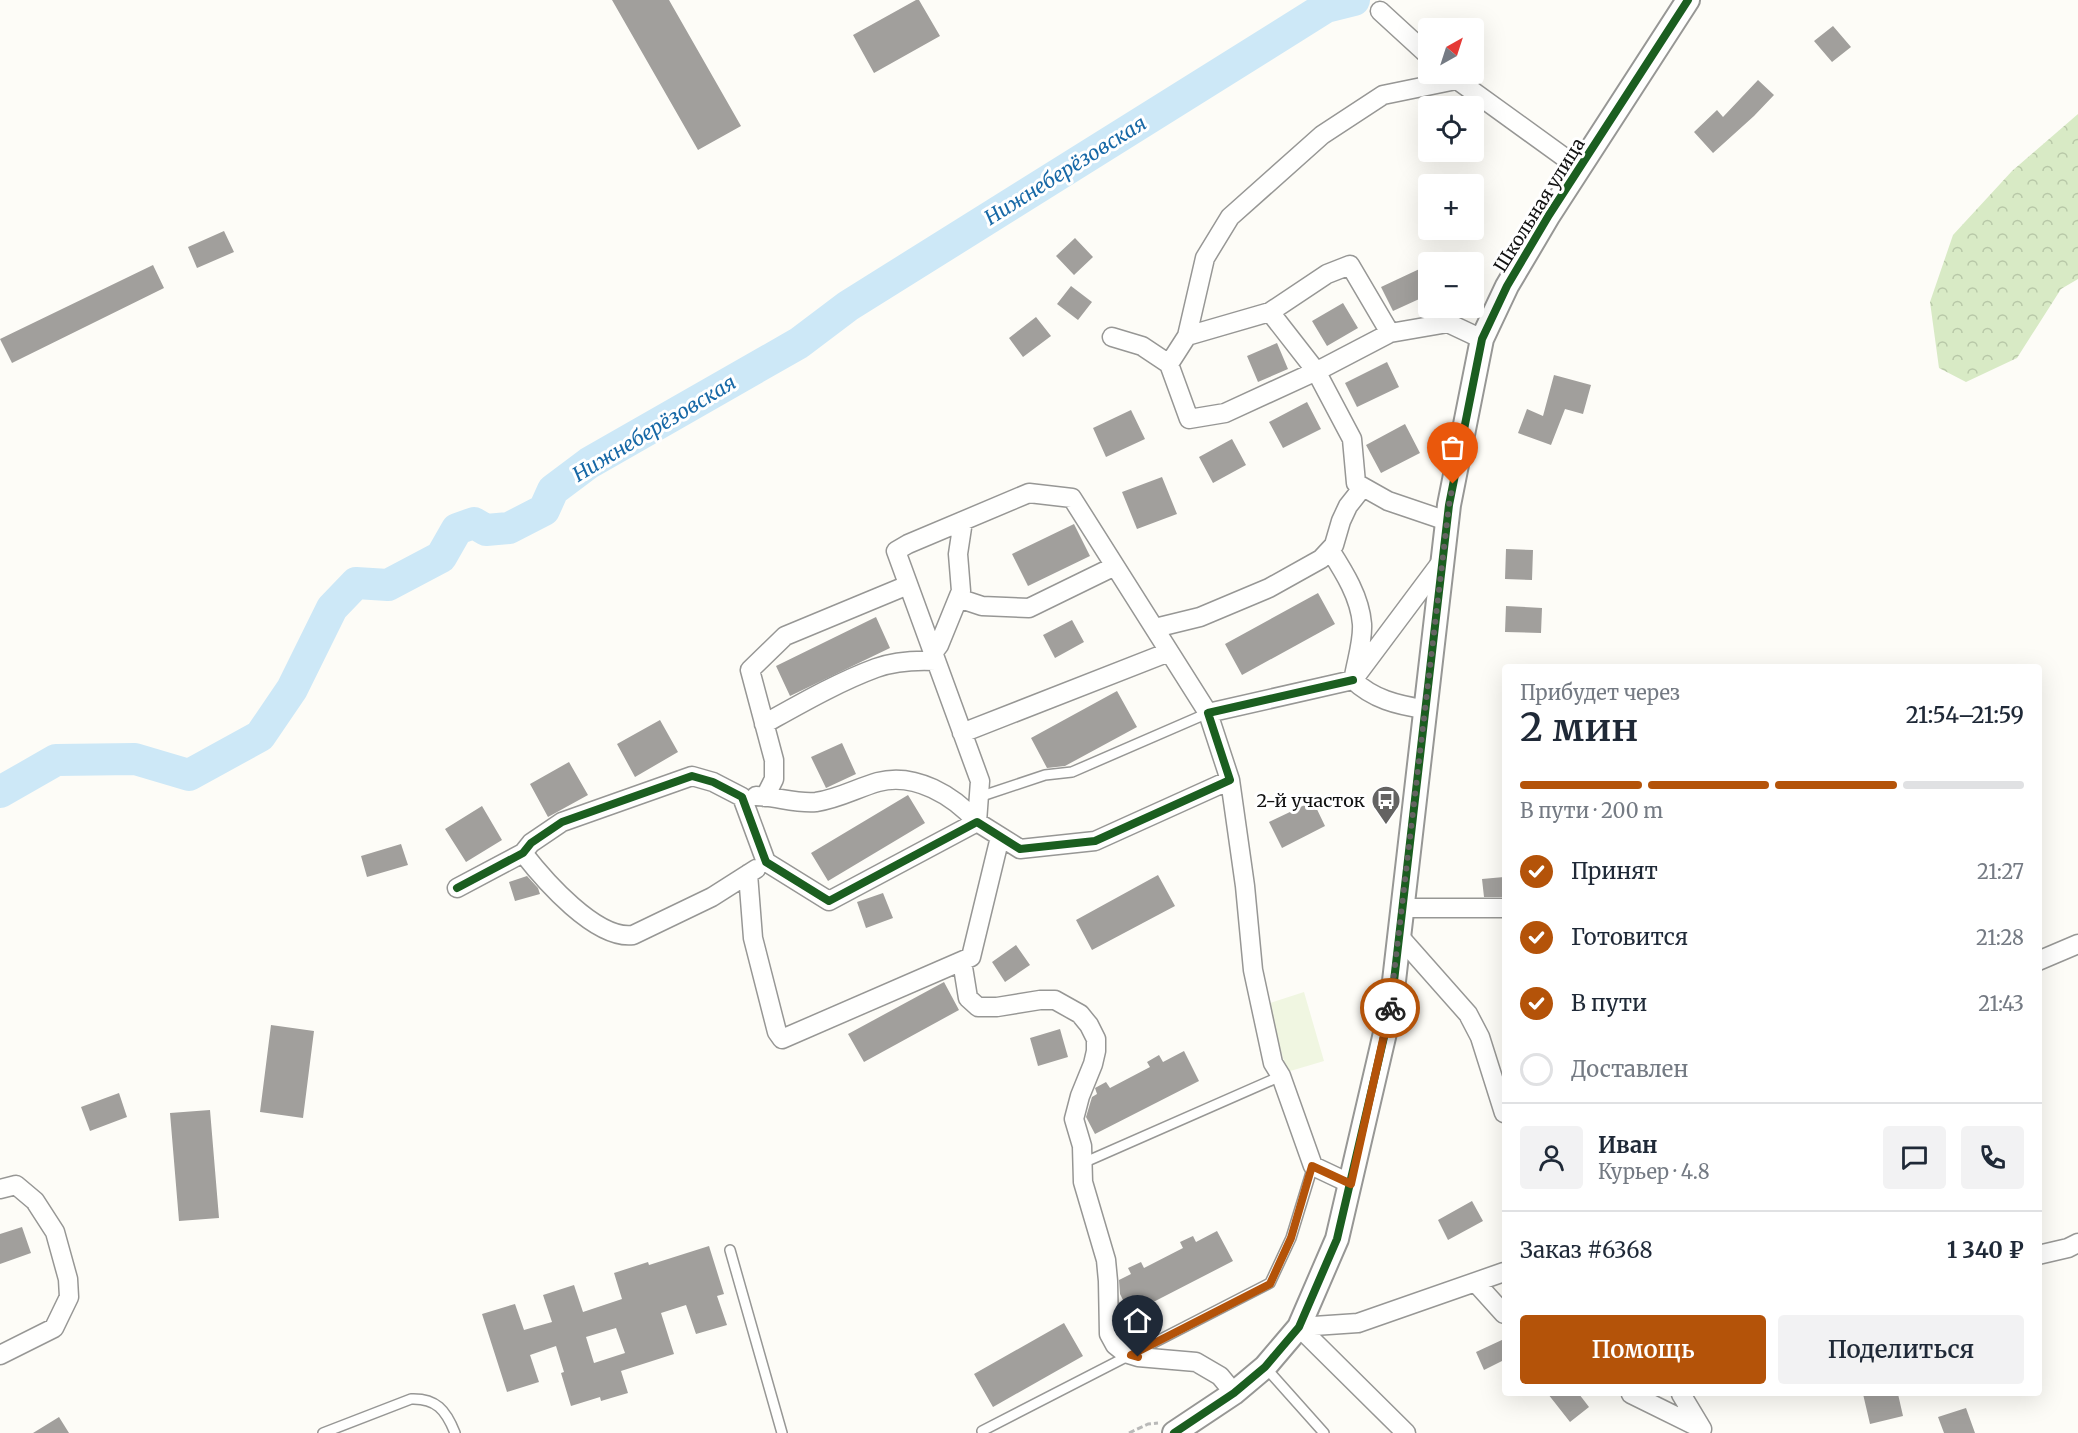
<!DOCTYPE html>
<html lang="ru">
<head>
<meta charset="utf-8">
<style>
  body { margin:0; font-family:Merriweather,serif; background:#f2f2f3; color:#1f2937; height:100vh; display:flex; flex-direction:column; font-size:22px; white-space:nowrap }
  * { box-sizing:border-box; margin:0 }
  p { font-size:20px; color:#747a83 }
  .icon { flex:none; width:33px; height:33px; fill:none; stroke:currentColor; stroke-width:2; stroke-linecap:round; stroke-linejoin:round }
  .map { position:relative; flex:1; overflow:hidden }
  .details { position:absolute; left:1502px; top:664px; width:540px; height:732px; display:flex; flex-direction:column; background:#fff; border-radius:6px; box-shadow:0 6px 24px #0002 }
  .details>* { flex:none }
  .needle { width:39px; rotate:39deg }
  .controls { position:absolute; left:1418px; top:18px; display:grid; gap:12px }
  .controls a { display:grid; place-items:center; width:66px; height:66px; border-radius:6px; background:#fff; box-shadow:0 6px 24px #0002; font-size:30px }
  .pin { position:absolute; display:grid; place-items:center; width:51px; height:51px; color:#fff; margin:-62px -26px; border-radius:50% 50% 50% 0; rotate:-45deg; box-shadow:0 0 6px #0007 }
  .pin .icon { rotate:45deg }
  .courier { position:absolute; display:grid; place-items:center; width:60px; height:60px; margin:-30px; border:4px solid #b45309; border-radius:50%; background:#fff; color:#222; box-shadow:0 2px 8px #0007 }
  .headline em { font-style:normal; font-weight:600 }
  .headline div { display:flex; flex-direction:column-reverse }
  .headline { display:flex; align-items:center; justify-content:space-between; height:102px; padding:0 18px }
  h1 { font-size:39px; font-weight:600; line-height:45px }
  .bar { display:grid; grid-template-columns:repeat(4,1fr); gap:9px 6px; align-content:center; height:72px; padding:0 18px }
  .bar i { height:8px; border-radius:4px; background:#e0e1e3 }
  .bar .selected { background:#b45309 }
  .bar p { grid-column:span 4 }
  .line { display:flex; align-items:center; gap:15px; padding:0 18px; border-top:2px solid #e0e1e3 }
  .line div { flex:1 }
  .round { display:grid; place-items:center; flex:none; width:63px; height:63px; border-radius:6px; background:#f2f2f3 }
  ol { padding:0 18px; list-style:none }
  li { display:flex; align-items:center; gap:18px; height:66px }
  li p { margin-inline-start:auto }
  li .icon { padding:6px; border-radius:50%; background:#b45309; color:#fff; stroke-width:4 }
  li:last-child { color:#747a83 }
  li i { width:33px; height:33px; border:3px solid #e0e1e3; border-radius:50% }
  .button { display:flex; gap:12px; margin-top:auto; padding:12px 18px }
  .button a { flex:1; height:69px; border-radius:6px; background:#b45309; color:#fff; font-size:24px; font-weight:600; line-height:69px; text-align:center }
  .button a+a { background:#f2f2f3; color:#1f2937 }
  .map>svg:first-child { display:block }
</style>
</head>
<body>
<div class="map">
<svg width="2078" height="1433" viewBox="0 0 2078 1433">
  <defs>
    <pattern id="forest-crowns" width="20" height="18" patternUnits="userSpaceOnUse" patternTransform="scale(1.5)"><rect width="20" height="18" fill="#d8eac5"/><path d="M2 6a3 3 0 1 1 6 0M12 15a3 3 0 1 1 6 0" fill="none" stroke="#b8c8a8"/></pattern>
  </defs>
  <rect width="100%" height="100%" fill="#fdfcf7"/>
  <!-- forest -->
  <path fill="url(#forest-crowns)" d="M 2078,114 L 2078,279 L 2061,289 L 2017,358 L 1966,382 L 1939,368 L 1930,302 L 1953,235 L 2012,171 Z"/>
  <!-- pitch -->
  <path fill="#f0f6e1" d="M 1304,992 L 1324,1061 L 1287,1072 L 1267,1004 Z"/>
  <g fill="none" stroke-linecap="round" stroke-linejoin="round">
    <!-- river -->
    <path stroke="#cde8f7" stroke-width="32" d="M 0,792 L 56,760 L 135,759 L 189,775 L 260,736 L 292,689 L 332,608 L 356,583 L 388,585 L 441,557 L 457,529 L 474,523 L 486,530 L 509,528 L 544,510 L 553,490 L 589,463 L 799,343 L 848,306 L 1326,7 L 1354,0"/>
  </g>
  <!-- building -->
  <path fill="#a19f9c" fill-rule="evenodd" d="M 612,0 L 669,0 L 741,126 L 698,150 Z
    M 916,0 L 919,0 L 940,36 L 874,73 L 853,35 Z
    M 1833,26 L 1851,47 L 1832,62 L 1814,41 Z
    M 1758,80 L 1774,95 L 1754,116 L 1713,153 L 1694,132 L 1717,110 L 1723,117 Z
    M 224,231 L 234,252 L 197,268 L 188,247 Z
    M 1075,238 L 1093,257 L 1074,275 L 1056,256 Z
    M 153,265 L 164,288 L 12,363 L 0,339 Z
    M 1428,265 L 1428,295 L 1393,311 L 1381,287 Z
    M 1071,286 L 1092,302 L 1078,320 L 1057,304 Z
    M 1343,303 L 1358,328 L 1327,346 L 1312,321 Z
    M 1036,317 L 1051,336 L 1023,357 L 1009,338 Z
    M 1277,343 L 1288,369 L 1258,382 L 1247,356 Z
    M 1387,362 L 1399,387 L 1357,407 L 1345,383 Z
    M 1554,375 L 1591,385 L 1583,414 L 1565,409 L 1551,445 L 1518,433 L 1527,409 L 1543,416 Z
    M 1307,402 L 1321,429 L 1283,448 L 1269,422 Z
    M 1131,410 L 1145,439 L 1106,457 L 1093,428 Z
    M 1405,424 L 1420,453 L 1381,473 L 1366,445 Z
    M 1232,439 L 1246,465 L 1213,483 L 1199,457 Z
    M 1162,477 L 1177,514 L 1137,529 L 1122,492 Z
    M 1074,524 L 1090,556 L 1028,586 L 1012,554 Z
    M 1506,549 L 1533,550 L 1532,580 L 1505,579 Z
    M 1318,593 L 1335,624 L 1242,675 L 1225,644 Z
    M 1506,606 L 1542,608 L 1541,633 L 1505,632 Z
    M 876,617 L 890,648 L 790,696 L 776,666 Z
    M 1072,620 L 1084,642 L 1055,658 L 1043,635 Z
    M 1117,691 L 1137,727 L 1065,766 L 1047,768 L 1031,738 Z
    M 660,720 L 678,752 L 635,777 L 617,744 Z
    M 842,743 L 856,774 L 826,788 L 811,757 Z
    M 569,762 L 588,795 L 548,817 L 530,784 Z
    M 908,795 L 925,823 L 828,881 L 811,853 Z
    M 1313,801 L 1325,826 L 1282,848 L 1269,822 Z
    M 482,806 L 502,840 L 466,862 L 445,829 Z
    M 401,844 L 408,865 L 367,877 L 361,856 Z
    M 1158,875 L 1175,906 L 1092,950 L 1076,920 Z
    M 527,876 L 538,888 L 540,894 L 515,901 L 509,882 Z
    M 1504,877 L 1504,897 L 1484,897 L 1482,879 Z
    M 883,893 L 893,918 L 866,928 L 857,902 Z
    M 1016,945 L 1030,965 L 1005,982 L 992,962 Z
    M 944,982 L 959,1010 L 864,1062 L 848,1034 Z
    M 271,1025 L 314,1031 L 303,1118 L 260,1112 Z
    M 1060,1029 L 1068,1057 L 1038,1066 L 1030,1038 Z
    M 1184,1051 L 1199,1081 L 1095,1134 L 1086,1117 L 1092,1097 L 1097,1094 L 1095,1088 L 1106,1082 L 1110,1088 L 1150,1067 L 1147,1062 L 1159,1055 L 1163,1062 Z
    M 119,1093 L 127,1117 L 90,1131 L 81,1107 Z
    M 210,1110 L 219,1218 L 179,1221 L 170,1113 Z
    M 1472,1201 L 1483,1221 L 1448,1240 L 1438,1220 Z
    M 22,1227 L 31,1253 L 0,1264 L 0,1234 Z
    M 1217,1231 L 1233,1261 L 1130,1314 L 1120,1294 L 1119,1280 L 1131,1274 L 1128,1268 L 1141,1262 L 1144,1268 L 1183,1248 L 1180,1242 L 1193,1236 L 1196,1242 Z
    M 709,1246 L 724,1294 L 717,1296 L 727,1325 L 696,1334 L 686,1305 L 661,1313 L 674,1354 L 621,1371 L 628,1393 L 601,1401 L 600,1397 L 571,1406 L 561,1373 L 564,1372 L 556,1346 L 530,1355 L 539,1382 L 507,1392 L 482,1314 L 515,1304 L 524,1330 L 552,1322 L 543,1295 L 574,1285 L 583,1312 L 622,1299 L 614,1273 L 648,1262 L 649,1265 ZM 616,1328 L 625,1353 L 594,1363 L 586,1337 Z
    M 1064,1323 L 1083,1356 L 993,1407 L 974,1374 Z
    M 1504,1339 L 1504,1360 L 1484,1370 L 1476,1352 Z
    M 1548,1394 L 1579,1394 L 1589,1407 L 1570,1422 Z
    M 1863,1394 L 1898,1394 L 1903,1416 L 1870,1424 Z
    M 1966,1408 L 1975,1433 L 1944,1433 L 1938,1417 Z
    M 59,1417 L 69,1433 L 33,1433 Z"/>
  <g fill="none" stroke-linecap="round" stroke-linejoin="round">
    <!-- service casing -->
    <g stroke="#979795" stroke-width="12">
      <path id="service" d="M 979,797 L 1045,775 L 1072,772 L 1208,713
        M 1083,1163 L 1281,1076
        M 730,1250 L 782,1433
        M 1266,1368 L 1324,1433
        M 982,1431 L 1270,1283 L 1291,1238 L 1313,1166
        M 323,1433 L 411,1399 C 436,1398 446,1410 455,1433"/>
    </g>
    <!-- minor casing -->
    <g stroke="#979795" stroke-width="21">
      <path id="minor" d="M 1380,11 L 1428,55
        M 1449,74 L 1579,168
        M 1270,312 L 1316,371 L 1352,439 L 1356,483 L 1388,501 L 1447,521
        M 1187,336 L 1205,258 L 1230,217 L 1322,135 L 1383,95 L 1456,80
        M 1112,337 L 1142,346 L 1169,364 L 1189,419 L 1225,413 L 1323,368 L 1390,333 L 1448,323 L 1482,339
        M 1169,364 L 1187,336 L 1270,312 L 1327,274 L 1350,265 L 1390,333
        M 1330,550 C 1344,572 1360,597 1362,624 C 1363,641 1357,659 1354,676
        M 958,598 L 982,606 L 1029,608 L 1115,566
        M 1155,628 L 1200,617 L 1269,588 L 1321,559 L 1334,545 L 1341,521 L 1348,506 L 1363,487
        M 933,653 L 939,645 L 961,591 L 958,554 L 963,521
        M 1353,680 L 1442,561
        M 1353,680 C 1373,699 1397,705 1424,709
        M 764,724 C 800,704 838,682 876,668 C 895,661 916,660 936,661
        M 962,733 L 1169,652
        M 1230,780 L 1245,886 L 1253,970 L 1273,1063 L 1281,1076 L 1313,1166 L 1351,1184
        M 756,796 C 775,796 796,804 816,802 C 838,799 857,788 878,782 C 915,772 954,796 977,822
        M 765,797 L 774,779 L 774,760 L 750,670 L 785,636 L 908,585
        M 977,822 L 980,781 L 896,551 L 908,544 L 1029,493 L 1072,498 L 1208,713
        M 523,853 C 544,880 596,940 633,935 L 712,897 L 756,869
        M 748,874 L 753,938 L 777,1032 L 782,1039 L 971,957 L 1000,837
        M 457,888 L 523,853 L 531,843 L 562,822 L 692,776 L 713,782 L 742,797 L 766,862 L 829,901 L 977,822 L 1020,849 L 1095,841 L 1230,780 L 1208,713 L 1353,680
        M 1403,908 L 1504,908
        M 1399,936 L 1468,1014 L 1480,1037 L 1504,1113
        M 962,961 L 968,998 L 978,1007 L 997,1007 L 1040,1000 L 1055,1000 L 1080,1014 L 1089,1025 L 1096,1039 L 1096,1051 L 1093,1064 L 1080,1096 L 1074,1119 L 1082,1146 L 1083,1182 L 1106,1260 L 1108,1281 L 1109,1334 L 1115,1345 L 1125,1353 L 1138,1357 L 1196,1362 L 1220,1376 L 1234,1393
        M 2038,961 L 2078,944
        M 0,1189 L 16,1185 L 35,1201 L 55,1232 L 68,1279 L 69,1297 L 54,1328 L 0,1355
        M 2038,1255 L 2068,1248 L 2078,1243
        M 1476,1283 L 1504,1314
        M 1299,1327 L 1358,1323 L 1504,1272
        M 1299,1327 L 1406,1433
        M 1631,1394 L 1702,1429
        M 1681,1394 L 1702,1429"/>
    </g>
    <!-- tertiary casing -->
    <g stroke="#979795" stroke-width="26">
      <path id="tertiary" d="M 1174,1433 L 1234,1393 L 1265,1367 L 1299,1327 L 1337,1239 L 1391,1007 L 1449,505 L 1482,339 L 1507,286 L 1549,215 L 1688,0"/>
    </g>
    <!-- path -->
    <path stroke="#b9b9b8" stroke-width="3" stroke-dasharray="6 3" stroke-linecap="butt" d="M 1129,1433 L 1148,1424 L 1158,1423"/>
    <!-- service -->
    <use href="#service" stroke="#fffffe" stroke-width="9"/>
    <!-- minor -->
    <use href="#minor" stroke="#fffffe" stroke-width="18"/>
    <!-- tertiary -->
    <use href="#tertiary" stroke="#fffffe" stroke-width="22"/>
    <!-- cycleway casing -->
    <g stroke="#fff" stroke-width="11">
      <path id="cycleway" d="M 457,888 L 523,853 L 531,843 L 562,822 L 692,776 L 713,782 L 742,797 L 766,862 L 829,901 L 977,822 L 1020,849 L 1095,841 L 1230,780 L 1208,713 L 1353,680
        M 1174,1433 L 1234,1393 L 1265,1367 L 1299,1327 L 1337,1239 L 1391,1007 L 1449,505 L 1482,339 L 1507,286 L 1549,215 L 1688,0"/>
    </g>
    <!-- cycleway -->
    <use href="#cycleway" stroke="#1b5e20" stroke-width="8"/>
  </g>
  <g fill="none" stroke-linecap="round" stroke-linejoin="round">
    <!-- done -->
    <path stroke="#646362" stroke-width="6" stroke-dasharray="0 10.8" d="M 1390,1008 L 1449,505 L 1453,484"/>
    <!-- route -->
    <path stroke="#b45309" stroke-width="8" d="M 1138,1357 L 1131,1355 L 1270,1284 L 1291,1238 L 1312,1166 L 1351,1184 L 1390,1008"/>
  </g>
  <!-- icons -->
  <defs>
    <g id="bus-pin" transform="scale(1.5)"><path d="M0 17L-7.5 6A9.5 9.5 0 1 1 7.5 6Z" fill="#646362" stroke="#fff"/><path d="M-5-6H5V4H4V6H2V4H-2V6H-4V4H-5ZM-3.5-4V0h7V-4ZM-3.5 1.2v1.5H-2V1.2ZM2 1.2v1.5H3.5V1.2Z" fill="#fff"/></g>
  </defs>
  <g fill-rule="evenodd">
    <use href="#bus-pin" x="1386" y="800"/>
  </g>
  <g text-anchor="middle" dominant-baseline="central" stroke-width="6" stroke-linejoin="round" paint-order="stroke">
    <!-- street labels -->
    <g font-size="18" fill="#111" stroke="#fff">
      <text transform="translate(1539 205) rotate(-58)">Школьная улица</text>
    </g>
    <!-- poi labels -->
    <g font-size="18" fill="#111" stroke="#fff" text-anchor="end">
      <text x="1365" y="800">2-й участок</text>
    </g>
    <!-- water labels -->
    <g font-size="20" font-style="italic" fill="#1768a6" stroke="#fff">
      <text transform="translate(1065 170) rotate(-32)">Нижнеберёзовская</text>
      <text transform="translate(654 428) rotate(-31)">Нижнеберёзовская</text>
    </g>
  </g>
</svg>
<div class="controls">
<a><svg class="needle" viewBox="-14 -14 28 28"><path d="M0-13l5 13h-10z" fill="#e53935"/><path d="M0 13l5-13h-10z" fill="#747a83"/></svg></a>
<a><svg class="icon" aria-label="locate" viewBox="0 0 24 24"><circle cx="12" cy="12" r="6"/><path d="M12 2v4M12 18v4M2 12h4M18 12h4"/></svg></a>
<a>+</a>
<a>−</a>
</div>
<div class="pin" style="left:1453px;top:484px;background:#ea580c"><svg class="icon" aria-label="bag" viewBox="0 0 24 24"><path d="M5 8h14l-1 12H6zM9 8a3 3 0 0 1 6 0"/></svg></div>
<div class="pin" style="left:1138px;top:1357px;background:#1f2937"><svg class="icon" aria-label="home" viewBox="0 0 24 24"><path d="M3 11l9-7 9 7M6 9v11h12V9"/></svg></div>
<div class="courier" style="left:1390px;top:1008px"><svg class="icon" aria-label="bike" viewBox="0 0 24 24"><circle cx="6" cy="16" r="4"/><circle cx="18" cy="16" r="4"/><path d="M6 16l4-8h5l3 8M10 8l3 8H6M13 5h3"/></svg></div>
<section class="details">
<div class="headline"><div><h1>2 мин</h1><p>Прибудет через</p></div><em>21:54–21:59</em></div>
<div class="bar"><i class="selected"></i><i class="selected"></i><i class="selected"></i><i></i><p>В пути · 200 m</p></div>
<ol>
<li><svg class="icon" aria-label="check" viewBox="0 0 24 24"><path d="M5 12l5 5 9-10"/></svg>Принят<p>21:27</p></li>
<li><svg class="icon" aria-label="check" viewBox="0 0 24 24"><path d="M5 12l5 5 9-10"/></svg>Готовится<p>21:28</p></li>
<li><svg class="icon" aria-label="check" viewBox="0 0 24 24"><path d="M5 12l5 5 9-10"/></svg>В пути<p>21:43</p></li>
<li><i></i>Доставлен</li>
</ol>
<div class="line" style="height:108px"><a class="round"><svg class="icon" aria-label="person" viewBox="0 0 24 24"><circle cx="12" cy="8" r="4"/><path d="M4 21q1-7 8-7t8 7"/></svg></a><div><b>Иван</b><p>Курьер · 4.8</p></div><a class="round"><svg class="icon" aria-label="chat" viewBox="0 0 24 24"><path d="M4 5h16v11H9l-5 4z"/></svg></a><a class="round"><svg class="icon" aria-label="phone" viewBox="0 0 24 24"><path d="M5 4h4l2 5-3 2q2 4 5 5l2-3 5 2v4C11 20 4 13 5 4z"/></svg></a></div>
<div class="line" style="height:78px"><div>Заказ #6368</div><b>1 340 ₽</b></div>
<div class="button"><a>Помощь</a><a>Поделиться</a></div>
</section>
</div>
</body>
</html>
